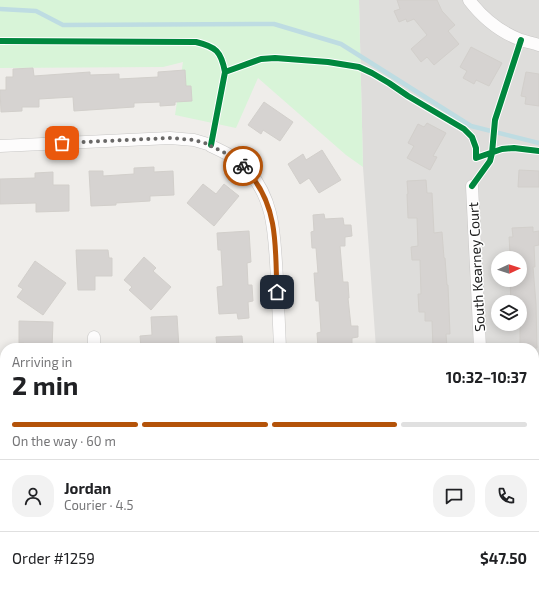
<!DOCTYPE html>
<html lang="en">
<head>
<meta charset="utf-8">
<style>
  body { margin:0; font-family:"Exo 2",sans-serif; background:#f2f2f2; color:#202124; height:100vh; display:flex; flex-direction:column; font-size:15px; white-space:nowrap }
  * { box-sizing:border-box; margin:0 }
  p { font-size:13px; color:#757577 }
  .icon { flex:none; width:22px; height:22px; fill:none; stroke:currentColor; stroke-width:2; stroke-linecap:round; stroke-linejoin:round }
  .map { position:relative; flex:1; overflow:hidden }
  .side { position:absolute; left:0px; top:343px; width:539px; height:248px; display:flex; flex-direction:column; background:#fff; border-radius:16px 16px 0 0; box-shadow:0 2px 10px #0003 }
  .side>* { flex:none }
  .needle { width:26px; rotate:87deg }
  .tools { position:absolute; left:491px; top:251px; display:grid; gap:8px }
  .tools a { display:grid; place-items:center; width:36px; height:36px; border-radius:50%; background:#fff; box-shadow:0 2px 10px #0003; font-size:20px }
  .pin { position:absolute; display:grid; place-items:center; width:34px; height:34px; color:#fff; margin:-17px; border-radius:8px; box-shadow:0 2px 6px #0006 }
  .courier { position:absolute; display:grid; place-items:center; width:40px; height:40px; margin:-20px; border:3px solid #b45309; border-radius:50%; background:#fff; color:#222; box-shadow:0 1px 5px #0007 }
  .overview em { font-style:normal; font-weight:700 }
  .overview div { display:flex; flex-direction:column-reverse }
  .overview { display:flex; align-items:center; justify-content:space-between; height:68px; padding:0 12px }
  h1 { font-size:26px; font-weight:700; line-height:30px }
  .bar { display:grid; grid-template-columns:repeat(4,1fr); gap:6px 4px; align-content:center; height:48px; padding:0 12px }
  .bar i { height:5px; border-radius:3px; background:#e0e0e0 }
  .bar .on { background:#b45309 }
  .bar p { grid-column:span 4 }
  .line { display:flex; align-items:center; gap:10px; padding:0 12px; border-top:1px solid #e0e0e0 }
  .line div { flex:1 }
  .round { display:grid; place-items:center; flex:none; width:42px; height:42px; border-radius:16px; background:#f2f2f2 }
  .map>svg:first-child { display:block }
</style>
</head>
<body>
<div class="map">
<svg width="539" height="591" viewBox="0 0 539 591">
  <rect width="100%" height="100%" fill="#efedea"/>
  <!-- residential -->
  <path fill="#dedddb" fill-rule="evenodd" d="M 359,0 L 539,0 L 539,591 L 390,591 L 390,586 L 534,586 L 534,348 L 376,348 L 363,167 ZM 498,258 L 520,258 L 520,280 L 498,280 ZM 498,302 L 520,302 L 520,324 L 498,324 Z"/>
  <!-- park -->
  <path fill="#d8f4d8" d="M 0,0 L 359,0 L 363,167 L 346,155 L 258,78 L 236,128 L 175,115 L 183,62 L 163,67 L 0,68 Z"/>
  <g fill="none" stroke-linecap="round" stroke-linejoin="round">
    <!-- stream -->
    <path stroke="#bedce2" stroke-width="4.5" d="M 0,9 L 36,11 L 63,25 L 274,24 L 341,44 L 471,126 L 539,143"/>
  </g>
  <!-- building -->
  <path fill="#d6d3d1" stroke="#d2cfcb" d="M 397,0 L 437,0 L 442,11 L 455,25 L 448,31 L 459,44 L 434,65 L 427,57 L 421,62 L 411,49 L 427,35 L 414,19 L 407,22 L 406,19 L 399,22 L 394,11 L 400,9 Z
    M 471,47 L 502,63 L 489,86 L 476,80 L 474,84 L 463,78 L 467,71 L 460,67 Z
    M 33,68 L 34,76 L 90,72 L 90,75 L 119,74 L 119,79 L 158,77 L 158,72 L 185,70 L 186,86 L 191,86 L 192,101 L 175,102 L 175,105 L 160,106 L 160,102 L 134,103 L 134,107 L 74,111 L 73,97 L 39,99 L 39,107 L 22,107 L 22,111 L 1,112 L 0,90 L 6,90 L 6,77 L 13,77 L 13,69 Z
    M 526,72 L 539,74 L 539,106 L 525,104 L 526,97 L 521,96 Z
    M 264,102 L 293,122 L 280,141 L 263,130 L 261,134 L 248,125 Z
    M 427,123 L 446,133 L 433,156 L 437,157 L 430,170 L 407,158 L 414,146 L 408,143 L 418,124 L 424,127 Z
    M 322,150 L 341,180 L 319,193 L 309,178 L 300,184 L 288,164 L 303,154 L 306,160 Z
    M 154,167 L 154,172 L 173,171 L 174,195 L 150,196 L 150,201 L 116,203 L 116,205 L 91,206 L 89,171 L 103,171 L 103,176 L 134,174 L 134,168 Z
    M 519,170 L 539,171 L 539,187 L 518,187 Z
    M 53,172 L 53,185 L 69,185 L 69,211 L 36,212 L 36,203 L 0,204 L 0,179 L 35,178 L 35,173 Z
    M 426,180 L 427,193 L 432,193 L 434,233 L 442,232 L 444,258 L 445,258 L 447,285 L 448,285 L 450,334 L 446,334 L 447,348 L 433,348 L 432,321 L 425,321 L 425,312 L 419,312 L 418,294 L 421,294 L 420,260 L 412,260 L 411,247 L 418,246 L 417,218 L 408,218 L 407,194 L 408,194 L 407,181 Z
    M 203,184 L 216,194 L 224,184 L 239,196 L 214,226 L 187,203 Z
    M 324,214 L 325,219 L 343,218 L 344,225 L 351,225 L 352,236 L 345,237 L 345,246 L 340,246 L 343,282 L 348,282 L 349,298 L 348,298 L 351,326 L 358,326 L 358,337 L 352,338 L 352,347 L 318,348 L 317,333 L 321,332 L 319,301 L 316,301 L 314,273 L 318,273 L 316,248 L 312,248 L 311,232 L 314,231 L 313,215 Z
    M 533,227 L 533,232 L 539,231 L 539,245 L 534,246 L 535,267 L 533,267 L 536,304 L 537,348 L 520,348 L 520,302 L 511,302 L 510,280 L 520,280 L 520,258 L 509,258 L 509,253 L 510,253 L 509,237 L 513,237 L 512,228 Z
    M 249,231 L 251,262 L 247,263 L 248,285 L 252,285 L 253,301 L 248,302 L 249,318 L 238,319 L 237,313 L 219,314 L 217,287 L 223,286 L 221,250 L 218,250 L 217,233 Z
    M 76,250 L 108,250 L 109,258 L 112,258 L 112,276 L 95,276 L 95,290 L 78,290 Z
    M 144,257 L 156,268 L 153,271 L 171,287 L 151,310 L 129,290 L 132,287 L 124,280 Z
    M 35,261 L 66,283 L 43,315 L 17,297 L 23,289 L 18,286 Z
    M 177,316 L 179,348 L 141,348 L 140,336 L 152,335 L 151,317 Z
    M 19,321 L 53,322 L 52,348 L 24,348 L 24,343 L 19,343 Z
    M 242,336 L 243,348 L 217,348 L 216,337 Z"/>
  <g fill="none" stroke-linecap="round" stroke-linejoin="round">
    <!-- minor casing -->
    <g stroke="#c8c7c6" stroke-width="13">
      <path id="minor" d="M 469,0 C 482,17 500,32 521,40 C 527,42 533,43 539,45
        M 0,146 L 170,138 L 194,140 L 211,145 L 211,146 C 224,152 237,158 247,169 C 276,201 274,238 277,278 C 278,301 279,325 280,348
        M 472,186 L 480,348
        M 94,337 L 94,348
        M 0,441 L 5,441
        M 534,472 L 539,468
        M 285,586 L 285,591
        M 488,591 L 488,586"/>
    </g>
    <!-- minor -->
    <use href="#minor" stroke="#fdfcfc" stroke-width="12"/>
    <!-- cycleway casing -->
    <g stroke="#fff" stroke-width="8">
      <path id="cycleway" d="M 0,41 L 196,42 C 216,47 221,51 225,72 L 261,59 L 275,58 L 328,62 L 359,67 L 372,73 L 389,83 L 408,96 L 464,129 L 472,137 L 476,148 L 476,158 L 502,149 L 514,148 L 539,151
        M 211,145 L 225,72
        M 472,186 L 490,161 L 492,153 L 495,120 L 521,40"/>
    </g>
    <!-- cycleway -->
    <use href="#cycleway" stroke="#00873e" stroke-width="6"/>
  </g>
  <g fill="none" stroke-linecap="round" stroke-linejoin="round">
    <!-- done -->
    <path stroke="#696867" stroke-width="4" stroke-dasharray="0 7.2" d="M 62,143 L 170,138 L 194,140 L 211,145 L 211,146 L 231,156 L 243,166"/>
    <!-- route -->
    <path stroke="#b45309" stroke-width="5" d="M 243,166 C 247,169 250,174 253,178 C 279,212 275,252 277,292"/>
  </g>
  <g text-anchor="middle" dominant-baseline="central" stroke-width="3" stroke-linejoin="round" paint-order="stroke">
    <!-- street labels -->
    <g font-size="14" fill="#212121" stroke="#fff">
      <text transform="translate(476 267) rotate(-93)">South Kearney Court</text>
    </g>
  </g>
</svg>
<div class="tools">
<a><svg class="needle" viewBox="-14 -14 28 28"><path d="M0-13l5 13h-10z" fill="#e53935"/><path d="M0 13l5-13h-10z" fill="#757577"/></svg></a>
<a><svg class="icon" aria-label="layers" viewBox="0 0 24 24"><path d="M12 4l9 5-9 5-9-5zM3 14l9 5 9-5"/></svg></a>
</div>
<div class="pin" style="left:62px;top:143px;background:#ea580c"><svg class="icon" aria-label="bag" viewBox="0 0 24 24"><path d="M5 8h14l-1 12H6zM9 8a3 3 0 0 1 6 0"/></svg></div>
<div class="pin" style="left:277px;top:292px;background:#1f2937"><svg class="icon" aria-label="home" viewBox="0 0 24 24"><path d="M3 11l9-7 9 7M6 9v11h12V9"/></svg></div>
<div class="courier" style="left:243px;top:166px"><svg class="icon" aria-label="bike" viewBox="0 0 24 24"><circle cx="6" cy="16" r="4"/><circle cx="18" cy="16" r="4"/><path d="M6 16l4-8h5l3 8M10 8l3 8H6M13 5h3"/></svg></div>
<section class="side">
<div class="overview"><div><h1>2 min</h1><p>Arriving in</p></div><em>10:32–10:37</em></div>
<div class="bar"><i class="on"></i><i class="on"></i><i class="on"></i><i></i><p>On the way · 60 m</p></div>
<div class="line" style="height:72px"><a class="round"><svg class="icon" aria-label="person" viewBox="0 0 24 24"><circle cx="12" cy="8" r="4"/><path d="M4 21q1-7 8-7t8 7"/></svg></a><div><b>Jordan</b><p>Courier · 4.5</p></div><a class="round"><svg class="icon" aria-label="chat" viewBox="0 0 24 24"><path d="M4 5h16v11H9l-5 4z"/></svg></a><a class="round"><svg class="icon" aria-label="phone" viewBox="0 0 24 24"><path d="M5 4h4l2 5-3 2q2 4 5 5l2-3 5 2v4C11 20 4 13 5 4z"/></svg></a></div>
<div class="line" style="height:52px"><div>Order #1259</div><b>$47.50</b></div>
</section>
</div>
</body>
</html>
